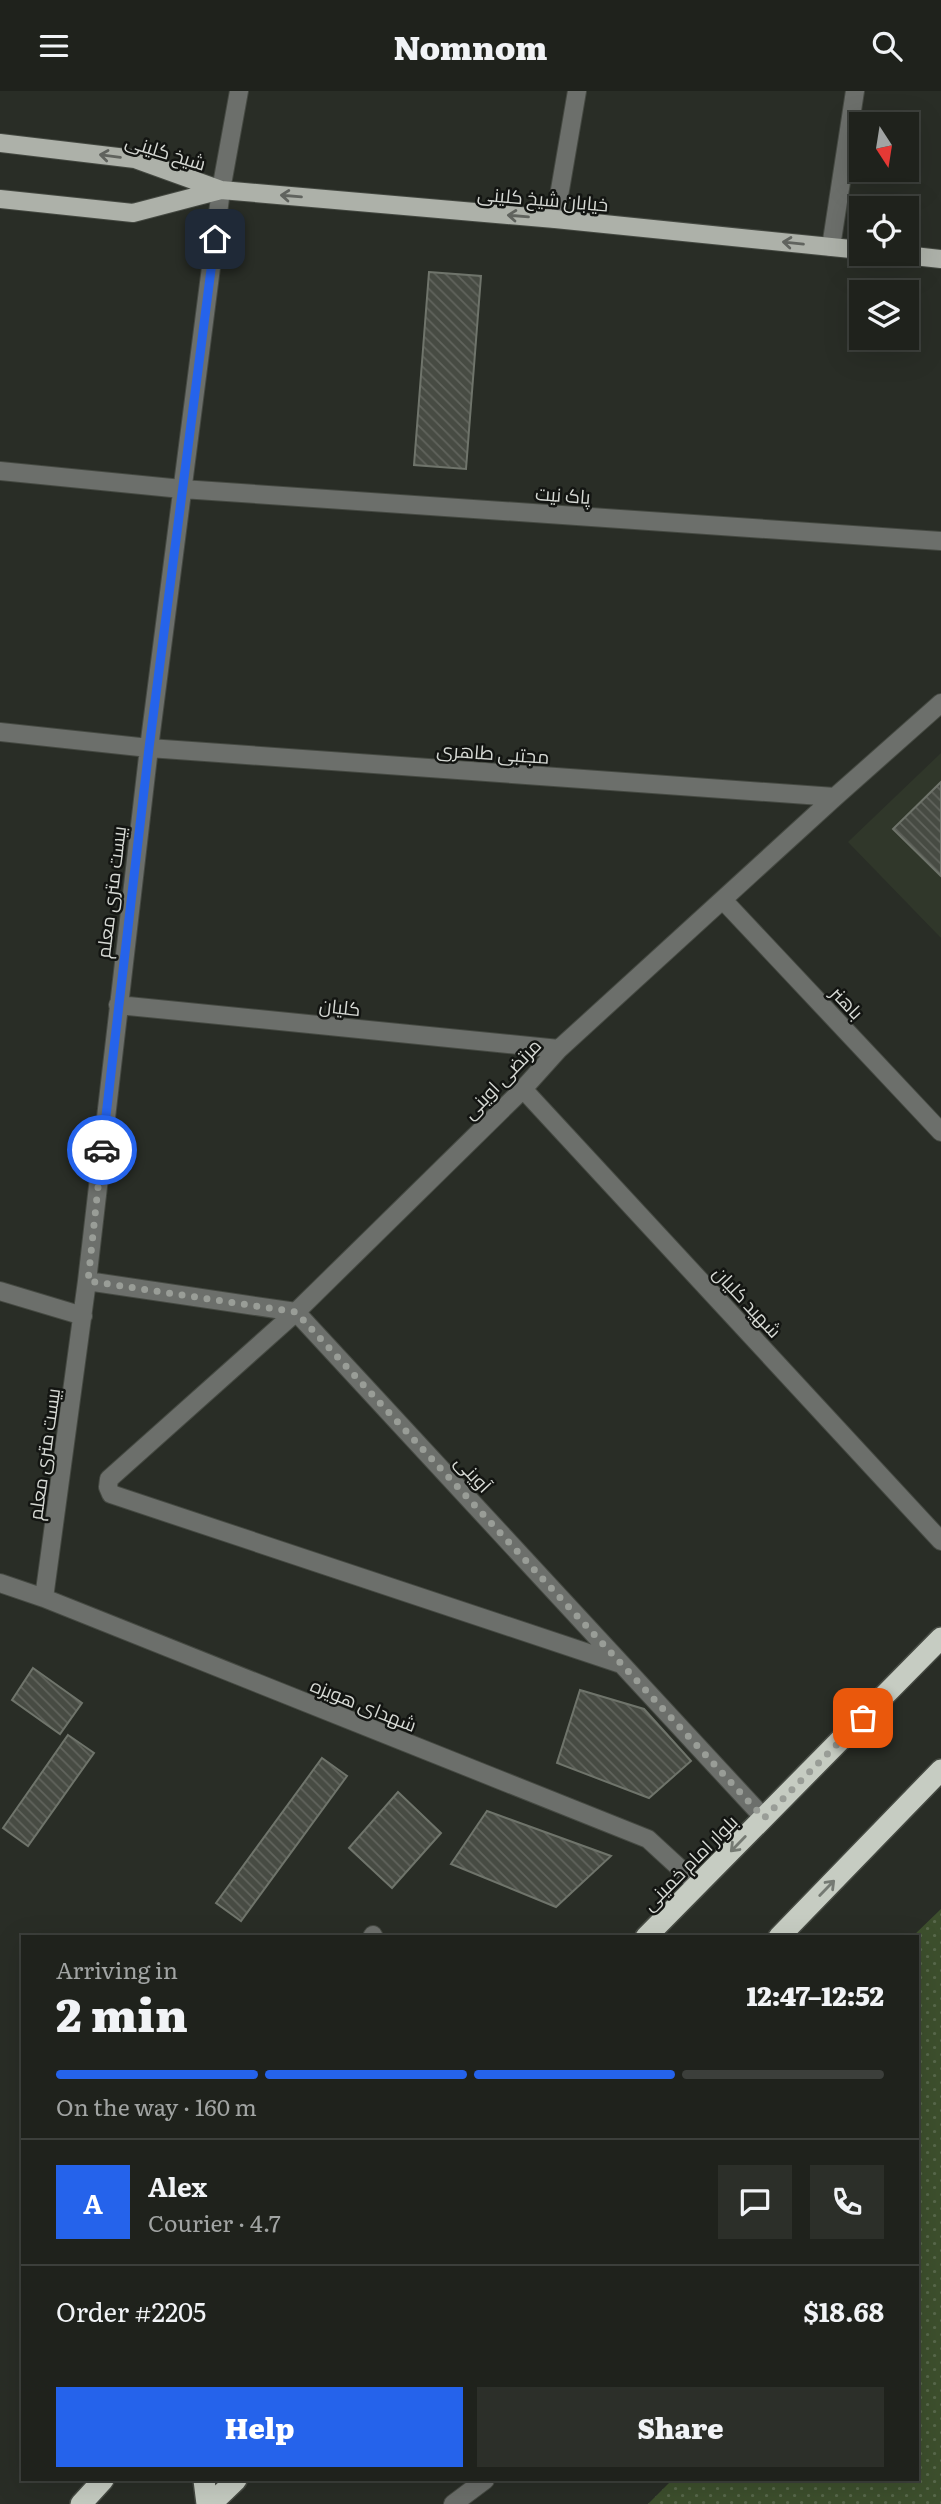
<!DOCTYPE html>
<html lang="en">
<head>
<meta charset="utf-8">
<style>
  body { margin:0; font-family:Literata,Cairo,serif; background:#2c2f29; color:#f1f3f6; height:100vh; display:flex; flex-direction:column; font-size:26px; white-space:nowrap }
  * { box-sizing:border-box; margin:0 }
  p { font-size:23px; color:#a1a4a3 }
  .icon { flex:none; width:38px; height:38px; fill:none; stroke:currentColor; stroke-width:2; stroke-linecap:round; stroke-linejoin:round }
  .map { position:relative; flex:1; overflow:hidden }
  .panel { position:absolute; left:21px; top:1844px; width:898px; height:546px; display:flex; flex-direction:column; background:#1f221c; border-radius:0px; box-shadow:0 7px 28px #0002,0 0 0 2px #3c3f3b }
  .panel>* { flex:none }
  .needle { width:46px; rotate:168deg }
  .controls { position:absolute; left:849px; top:21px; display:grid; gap:14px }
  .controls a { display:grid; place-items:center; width:70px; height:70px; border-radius:0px; background:#1f221c; box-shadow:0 7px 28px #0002,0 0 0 2px #3c3f3b; font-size:35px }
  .pin { position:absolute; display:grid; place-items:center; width:60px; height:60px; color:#fff; margin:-30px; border-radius:14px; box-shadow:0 4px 10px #0006 }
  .courier { position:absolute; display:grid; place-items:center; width:70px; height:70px; margin:-35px; border:5px solid #2563eb; border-radius:50%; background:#fff; color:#222; box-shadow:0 2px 9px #0007 }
  .headline em { font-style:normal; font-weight:800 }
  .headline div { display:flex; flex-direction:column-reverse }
  .headline { display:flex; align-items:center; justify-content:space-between; height:119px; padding:0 35px }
  h1 { font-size:46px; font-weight:800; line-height:52px }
  .bar { display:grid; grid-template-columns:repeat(4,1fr); gap:10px 7px; align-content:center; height:84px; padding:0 35px }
  .bar i { height:9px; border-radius:5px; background:#3c3f3b }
  .bar .on { background:#2563eb }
  .bar p { grid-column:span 4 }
  .line { display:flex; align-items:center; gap:18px; padding:0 35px; border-top:2px solid #3c3f3b }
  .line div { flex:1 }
  .round { display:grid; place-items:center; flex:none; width:74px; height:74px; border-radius:0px; background:#2c2f29 }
  .primary-button { display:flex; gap:14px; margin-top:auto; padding:14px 35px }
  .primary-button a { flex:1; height:80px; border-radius:0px; background:#2563eb; color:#fff; font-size:28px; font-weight:800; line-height:80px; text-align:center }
  .primary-button a+a { background:#2c2f29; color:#f1f3f6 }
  header { display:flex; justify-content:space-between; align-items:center; height:91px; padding:0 35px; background:#1f221c; font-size:32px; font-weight:800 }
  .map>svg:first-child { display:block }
</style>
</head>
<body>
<header><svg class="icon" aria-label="menu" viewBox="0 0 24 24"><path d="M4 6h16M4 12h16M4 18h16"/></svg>Nomnom<svg class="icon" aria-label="search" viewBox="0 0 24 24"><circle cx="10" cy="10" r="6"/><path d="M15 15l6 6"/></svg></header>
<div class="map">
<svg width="941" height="2413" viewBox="0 0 941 2413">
  <defs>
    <pattern id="grass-dots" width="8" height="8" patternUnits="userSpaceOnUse" patternTransform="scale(1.75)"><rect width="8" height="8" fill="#3d4f2d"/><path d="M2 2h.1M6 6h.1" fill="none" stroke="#58684b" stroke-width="1.8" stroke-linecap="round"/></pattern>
    <pattern id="building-back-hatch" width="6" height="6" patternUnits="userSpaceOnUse" patternTransform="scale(1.75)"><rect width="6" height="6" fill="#474b43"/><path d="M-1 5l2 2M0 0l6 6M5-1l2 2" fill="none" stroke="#61645d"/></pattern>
  </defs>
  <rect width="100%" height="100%" fill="#292d26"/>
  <!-- built -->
  <path fill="#30372a" d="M 941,662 L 941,847 L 848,751 Z"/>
  <!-- grass -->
  <path fill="url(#grass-dots)" d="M 941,1818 L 941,2413 L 648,2413 L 672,2389 L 917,2389 L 917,1846 L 912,1846 Z"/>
  <!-- building -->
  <path fill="url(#building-back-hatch)" stroke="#6f746b" stroke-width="2" d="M 429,181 L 481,185 L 466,378 L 414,374 Z
    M 941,691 L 941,785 L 893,738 Z
    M 33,1577 L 82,1612 L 60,1643 L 12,1609 Z
    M 580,1599 L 644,1618 L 691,1670 L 649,1707 L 557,1672 Z
    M 68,1644 L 94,1662 L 28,1755 L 3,1737 Z
    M 322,1667 L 347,1685 L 241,1830 L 216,1812 Z
    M 398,1701 L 441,1742 L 392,1797 L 349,1757 Z
    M 487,1720 L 611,1765 L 556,1816 L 451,1773 Z"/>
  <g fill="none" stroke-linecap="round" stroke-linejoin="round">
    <!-- minor casing -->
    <g stroke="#454942" stroke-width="20">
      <path id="minor" d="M 555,128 L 577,0
        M 831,156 L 855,0
        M 0,380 L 182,398 L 941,450
        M 0,641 L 149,657 L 835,706
        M 723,809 L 941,1041
        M 118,914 L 559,958
        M 523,998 L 941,1450
        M 87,1190 L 296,1221 L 764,1727
        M 0,1200 L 83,1225
        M 0,1492 L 44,1507 L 648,1748 L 698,1794
        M 44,1507 L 87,1190 L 149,657 L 221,99 L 239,0
        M 621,1573 L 111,1403 L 108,1396 L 109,1388 L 296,1221 L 523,998 L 559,958 L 835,706 L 941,612
        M 372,1846 L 373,1844
        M 453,2413 L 485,2389"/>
    </g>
    <!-- major casing -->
    <g stroke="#454942" stroke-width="20">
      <path id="major" d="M 0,52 L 135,68 L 221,99 L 555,128 L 861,159
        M 0,108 L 133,122 L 221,99
        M 896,163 L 941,168"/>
    </g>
    <!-- highway casing -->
    <g stroke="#454942" stroke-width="24">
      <path id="highway" d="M 646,1846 L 941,1547
        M 779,1846 L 941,1679
        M 204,2389 L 207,2413
        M 81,2413 L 103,2389
        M 211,2413 L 236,2389"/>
    </g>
    <!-- minor -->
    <use href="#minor" stroke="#6c6f6b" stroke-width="18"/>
    <!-- major -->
    <use href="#major" stroke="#adb1a9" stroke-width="18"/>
    <!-- highway -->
    <use href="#highway" stroke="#c6ccc2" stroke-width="21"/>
  </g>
  <!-- one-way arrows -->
  <defs><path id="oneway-shaft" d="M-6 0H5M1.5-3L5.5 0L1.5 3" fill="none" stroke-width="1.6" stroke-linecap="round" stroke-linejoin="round" transform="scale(1.75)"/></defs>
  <g stroke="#60635e">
    <use href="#oneway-shaft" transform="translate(110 65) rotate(-173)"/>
    <use href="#oneway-shaft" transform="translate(291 105) rotate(-175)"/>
    <use href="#oneway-shaft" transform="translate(518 125) rotate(-175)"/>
    <use href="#oneway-shaft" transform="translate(793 152) rotate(-174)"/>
  </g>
  <g stroke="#757a73">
    <use href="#oneway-shaft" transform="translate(738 1753) rotate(134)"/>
    <use href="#oneway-shaft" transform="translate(827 1797) rotate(-46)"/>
  </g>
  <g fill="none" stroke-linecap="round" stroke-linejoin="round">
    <!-- done -->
    <path stroke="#999d97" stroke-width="7" stroke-dasharray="0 12.6" d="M 102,1059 L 88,1190 L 296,1221 L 764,1727 L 863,1627"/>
    <!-- route -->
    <path stroke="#2563eb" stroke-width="9" d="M 102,1059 L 149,657 L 215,148"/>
  </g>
  <g text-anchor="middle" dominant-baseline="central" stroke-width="5" stroke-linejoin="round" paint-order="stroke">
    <!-- street labels -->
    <g font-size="19" fill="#d6d9d4" stroke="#131512">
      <text transform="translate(166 60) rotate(17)">شیخ کلینی</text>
      <text transform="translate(543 107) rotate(5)">خیابان شیخ کلینی</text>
      <text transform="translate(563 403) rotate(4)">پاک نیت</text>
      <text transform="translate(493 661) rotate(4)">مجتبی طاهری</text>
      <text transform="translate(110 801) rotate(-83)">بیست متری معلم</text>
      <text transform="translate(848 911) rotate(47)">باهنر</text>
      <text transform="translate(340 915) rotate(6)">کلیان</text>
      <text transform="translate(501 987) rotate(-46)">مرتضی اوینی</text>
      <text transform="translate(748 1210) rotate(47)">شهید کلیان</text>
      <text transform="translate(43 1363) rotate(-82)">بیست متری معلم</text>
      <text transform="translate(474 1382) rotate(47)">آوینی</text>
      <text transform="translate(364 1613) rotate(22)">شهدای هویزه</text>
      <text transform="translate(689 1771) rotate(-45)">بلوار امام خمینی</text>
    </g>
  </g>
</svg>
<div class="controls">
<a><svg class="needle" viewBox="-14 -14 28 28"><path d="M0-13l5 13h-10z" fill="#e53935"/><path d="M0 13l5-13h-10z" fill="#a1a4a3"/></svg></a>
<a><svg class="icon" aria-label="locate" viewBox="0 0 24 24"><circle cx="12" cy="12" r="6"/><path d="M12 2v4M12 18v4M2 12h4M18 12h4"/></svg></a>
<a><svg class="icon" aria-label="layers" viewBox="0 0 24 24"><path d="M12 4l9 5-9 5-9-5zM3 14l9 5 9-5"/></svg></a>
</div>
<div class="pin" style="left:863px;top:1627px;background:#ea580c"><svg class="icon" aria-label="bag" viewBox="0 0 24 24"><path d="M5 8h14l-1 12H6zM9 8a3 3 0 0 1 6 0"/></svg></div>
<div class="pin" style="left:215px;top:148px;background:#1f2937"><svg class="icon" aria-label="home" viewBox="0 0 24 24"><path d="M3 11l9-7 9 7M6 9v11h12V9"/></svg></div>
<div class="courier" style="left:102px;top:1059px"><svg class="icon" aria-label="car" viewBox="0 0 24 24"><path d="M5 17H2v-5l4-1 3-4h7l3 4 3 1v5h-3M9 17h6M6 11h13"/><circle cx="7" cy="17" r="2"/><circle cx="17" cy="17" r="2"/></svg></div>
<section class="panel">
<div class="headline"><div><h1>2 min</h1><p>Arriving in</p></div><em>12:47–12:52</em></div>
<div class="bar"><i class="on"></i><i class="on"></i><i class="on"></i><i></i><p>On the way · 160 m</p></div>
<div class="line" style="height:126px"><b class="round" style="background:#2563eb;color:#fff">A</b><div><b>Alex</b><p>Courier · 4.7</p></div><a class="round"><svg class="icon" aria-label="chat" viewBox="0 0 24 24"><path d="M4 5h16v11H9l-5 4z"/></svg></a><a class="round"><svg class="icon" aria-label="phone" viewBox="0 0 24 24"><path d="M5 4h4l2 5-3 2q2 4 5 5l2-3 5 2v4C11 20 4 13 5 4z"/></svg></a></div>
<div class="line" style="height:91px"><div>Order #2205</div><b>$18.68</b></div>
<div class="primary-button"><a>Help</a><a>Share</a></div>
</section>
</div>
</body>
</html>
